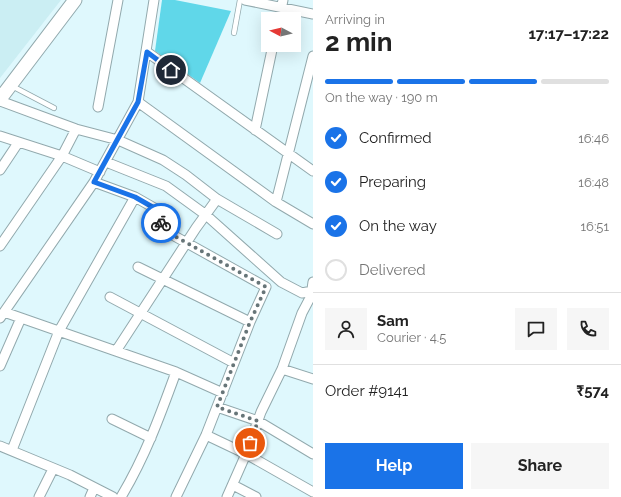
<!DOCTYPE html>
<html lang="en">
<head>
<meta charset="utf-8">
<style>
  body { margin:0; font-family:Raleway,sans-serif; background:#f6f6f6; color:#222; height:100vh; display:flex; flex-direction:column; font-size:15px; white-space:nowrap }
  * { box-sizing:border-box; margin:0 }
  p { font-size:13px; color:#767676 }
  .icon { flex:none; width:22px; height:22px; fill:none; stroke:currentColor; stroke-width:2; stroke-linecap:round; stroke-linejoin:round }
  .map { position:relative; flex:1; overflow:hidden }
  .side { display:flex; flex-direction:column; background:#fff; width:308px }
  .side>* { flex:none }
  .needle { width:26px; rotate:277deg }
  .fabs { position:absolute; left:261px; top:12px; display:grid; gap:8px }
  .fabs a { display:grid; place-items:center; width:40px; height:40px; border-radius:0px; background:#fff; box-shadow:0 4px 16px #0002; font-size:20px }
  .pin { position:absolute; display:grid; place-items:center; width:34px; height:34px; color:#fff; margin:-17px; border:2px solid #fff; border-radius:50%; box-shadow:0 1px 4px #0007 }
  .courier { position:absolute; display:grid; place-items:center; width:40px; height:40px; margin:-20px; border:3px solid #1a73e8; border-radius:50%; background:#fff; color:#222; box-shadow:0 1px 5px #0007 }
  .head em { font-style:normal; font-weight:700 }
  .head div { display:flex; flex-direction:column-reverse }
  .head { display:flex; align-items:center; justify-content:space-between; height:68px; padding:0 12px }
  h1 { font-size:26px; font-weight:700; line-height:30px }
  .bar { display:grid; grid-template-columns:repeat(4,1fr); gap:6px 4px; align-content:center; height:48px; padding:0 12px }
  .bar i { height:5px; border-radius:3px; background:#e0e0e0 }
  .bar .on { background:#1a73e8 }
  .bar p { grid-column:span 4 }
  .line { display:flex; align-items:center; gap:10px; padding:0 12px; border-top:1px solid #e0e0e0 }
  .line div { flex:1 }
  .round { display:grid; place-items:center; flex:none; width:42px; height:42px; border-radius:0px; background:#f6f6f6 }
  ol { padding:0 12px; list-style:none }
  li { display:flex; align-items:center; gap:12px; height:44px }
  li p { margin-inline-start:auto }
  li .icon { padding:4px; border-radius:50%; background:#1a73e8; color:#fff; stroke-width:4 }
  li:last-child { color:#767676 }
  li i { width:22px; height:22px; border:2px solid #e0e0e0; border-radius:50% }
  .cta { display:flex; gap:8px; margin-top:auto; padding:8px 12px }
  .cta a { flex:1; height:46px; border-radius:0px; background:#1a73e8; color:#fff; font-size:16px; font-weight:700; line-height:46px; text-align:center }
  .cta a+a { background:#f6f6f6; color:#222 }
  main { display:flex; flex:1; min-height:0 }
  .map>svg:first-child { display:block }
</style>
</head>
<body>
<main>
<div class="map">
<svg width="313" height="497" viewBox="0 0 313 497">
  <rect width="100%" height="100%" fill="#dff8fd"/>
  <!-- built -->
  <path fill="#cbeef3" d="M 0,0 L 61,0 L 0,78 Z"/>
  <!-- green -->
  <path fill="#60d7e9" d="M 162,0 L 175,0 L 231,11 L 200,83 L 155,51 Z"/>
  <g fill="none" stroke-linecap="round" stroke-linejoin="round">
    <!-- service casing -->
    <g stroke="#92a9ad" stroke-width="6">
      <path id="service" d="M 234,33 L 240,0
        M 12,86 L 54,108"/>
    </g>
    <!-- minor casing -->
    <g stroke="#92a9ad" stroke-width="11">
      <path id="minor" d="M 154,0 L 138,102 L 276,202 L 313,224
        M 245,0 L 313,14
        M 279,19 L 283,0
        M 147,52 L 313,171
        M 0,101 L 76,129 L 118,140 L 163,160 L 186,175 L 217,199 L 277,234
        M 98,107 L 118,0
        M 255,130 L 273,45
        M 0,136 L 62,156 L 100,172
        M 106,162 L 166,186 L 206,215 L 281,282 L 302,293 L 312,291 L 313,292
        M 0,170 L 18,143
        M 94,182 L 135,197 L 156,209 L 161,223 L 169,233 L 266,287 L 250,322 L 206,435 L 176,497
        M 276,202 L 313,56
        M 0,246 L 62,156 L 76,129
        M 138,267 L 250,322
        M 110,297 L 234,363
        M 4,312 L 176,372 L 223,393
        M 0,318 L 94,182 L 138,102
        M 116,351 L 196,228 L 217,199
        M 0,366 L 21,318
        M 282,369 L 313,379
        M 217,407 L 258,421 L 313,454
        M 112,419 L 151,438
        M 206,435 L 246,454 L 313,492
        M 0,446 L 70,475 L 113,497
        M 12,450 L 59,331 L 135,197
        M 233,485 L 256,497
        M 39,497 L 53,469
        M 90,497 L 94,488
        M 121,497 C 145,457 160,416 176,372
        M 227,497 L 246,454 L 261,412 L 282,369 L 302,313 L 311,296 L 313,282"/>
    </g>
    <!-- secondary casing -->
    <g stroke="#92a9ad" stroke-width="15">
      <path id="secondary" d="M 0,99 L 75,0"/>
    </g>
    <!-- service -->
    <use href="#service" stroke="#fff" stroke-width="4.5"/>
    <!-- minor -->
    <use href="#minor" stroke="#fff" stroke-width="9"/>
    <!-- secondary -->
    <use href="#secondary" stroke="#fff" stroke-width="13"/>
  </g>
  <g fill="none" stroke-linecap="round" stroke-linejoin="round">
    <!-- done -->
    <path stroke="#677578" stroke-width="4" stroke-dasharray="0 7.2" d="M 161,223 L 169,233 L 266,287 L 250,322 L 217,407 L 258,421 L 250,443"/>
    <!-- route -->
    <path stroke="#1a73e8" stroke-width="5" d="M 161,223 L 156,209 L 135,197 L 94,182 L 138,102 L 147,52 L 171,70"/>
  </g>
</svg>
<div class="fabs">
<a><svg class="needle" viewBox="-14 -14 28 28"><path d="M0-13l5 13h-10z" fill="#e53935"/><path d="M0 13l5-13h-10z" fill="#767676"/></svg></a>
</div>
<div class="pin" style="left:250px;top:443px;background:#ea580c"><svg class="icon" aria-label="bag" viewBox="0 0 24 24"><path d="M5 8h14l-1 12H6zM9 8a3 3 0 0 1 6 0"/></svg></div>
<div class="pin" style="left:171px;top:70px;background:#1f2937"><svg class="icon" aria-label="home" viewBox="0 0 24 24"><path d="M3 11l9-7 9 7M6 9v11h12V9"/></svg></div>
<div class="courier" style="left:161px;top:223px"><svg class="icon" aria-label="bike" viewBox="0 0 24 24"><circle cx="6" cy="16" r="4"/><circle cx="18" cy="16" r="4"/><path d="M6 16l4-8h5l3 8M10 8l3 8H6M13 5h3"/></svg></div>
</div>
<section class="side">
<div class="head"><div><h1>2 min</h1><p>Arriving in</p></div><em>17:17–17:22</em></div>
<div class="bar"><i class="on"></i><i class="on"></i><i class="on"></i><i></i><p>On the way · 190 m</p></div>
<ol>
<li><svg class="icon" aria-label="check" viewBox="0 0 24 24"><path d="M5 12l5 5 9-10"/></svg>Confirmed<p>16:46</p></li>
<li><svg class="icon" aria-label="check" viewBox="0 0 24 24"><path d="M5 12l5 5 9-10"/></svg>Preparing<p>16:48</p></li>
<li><svg class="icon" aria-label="check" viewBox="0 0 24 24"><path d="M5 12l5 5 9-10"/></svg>On the way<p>16:51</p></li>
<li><i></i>Delivered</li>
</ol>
<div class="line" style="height:72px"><a class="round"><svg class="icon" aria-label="person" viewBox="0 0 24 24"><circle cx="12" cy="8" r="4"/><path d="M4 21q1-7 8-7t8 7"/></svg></a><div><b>Sam</b><p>Courier · 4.5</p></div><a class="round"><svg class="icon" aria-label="chat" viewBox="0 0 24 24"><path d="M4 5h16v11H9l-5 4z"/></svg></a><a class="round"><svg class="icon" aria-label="phone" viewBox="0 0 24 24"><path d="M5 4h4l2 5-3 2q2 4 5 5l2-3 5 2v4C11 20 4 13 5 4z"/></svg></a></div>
<div class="line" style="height:52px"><div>Order #9141</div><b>₹574</b></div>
<div class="cta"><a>Help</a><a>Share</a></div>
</section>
</main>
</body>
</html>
